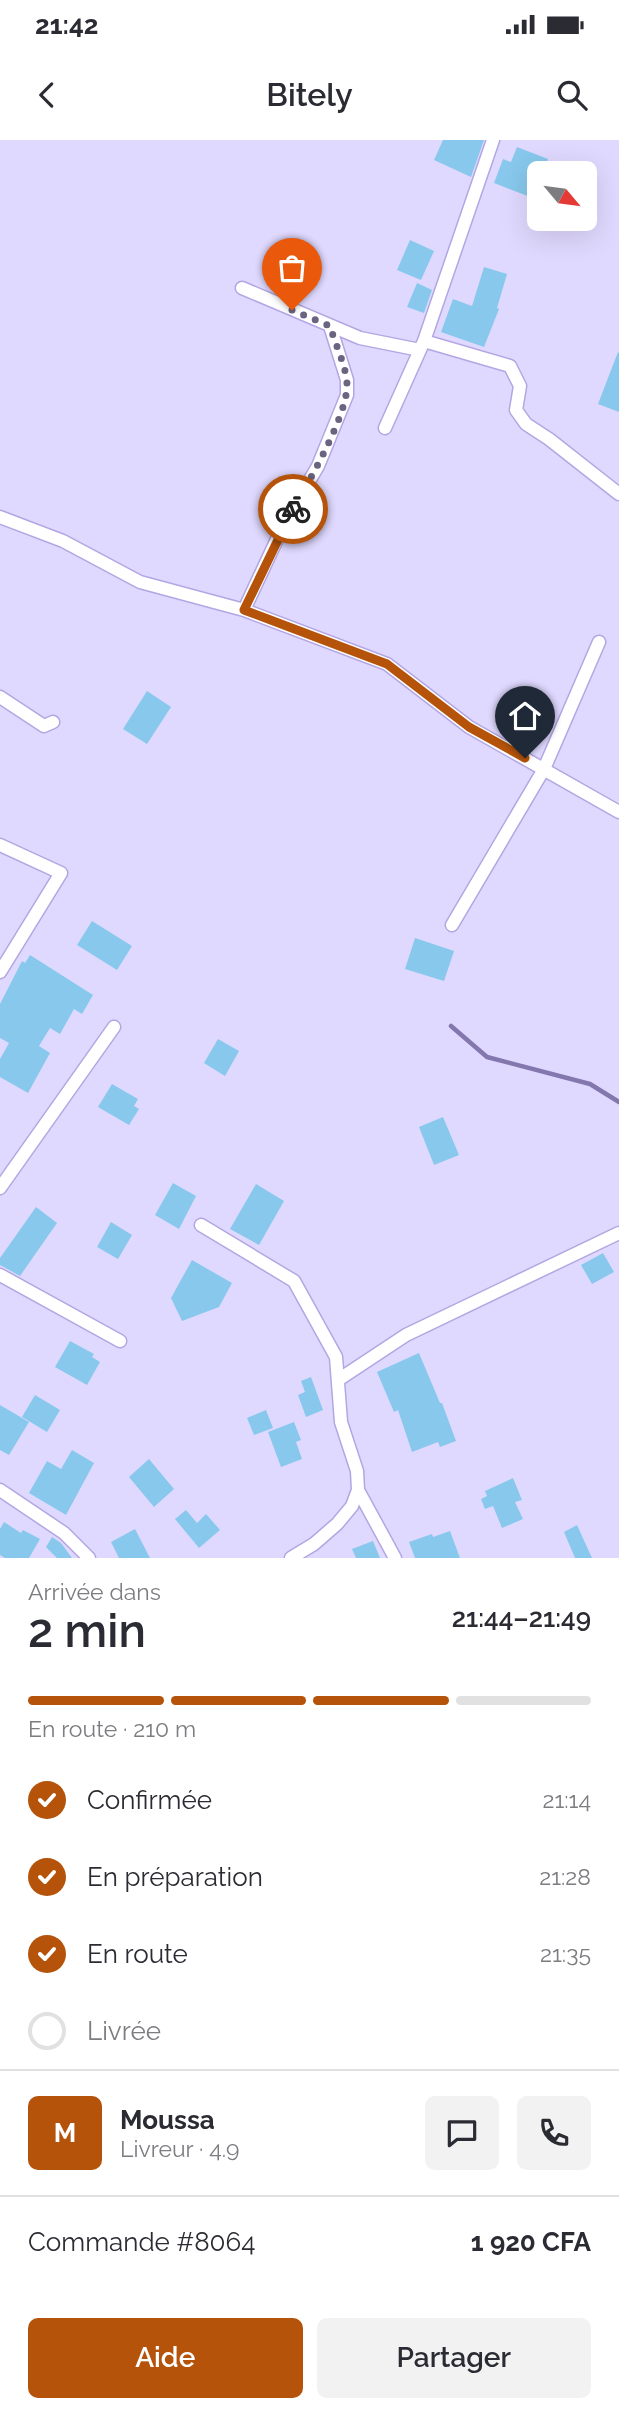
<!DOCTYPE html>
<html lang="fr">
<head>
<meta charset="utf-8">
<style>
  body { margin:0; font-family:Raleway,sans-serif; background:#f2f2f3; color:#2b2b33; height:100vh; display:flex; flex-direction:column; font-size:26px; white-space:nowrap }
  * { box-sizing:border-box; margin:0 }
  p { font-size:23px; color:#7c7c81 }
  .icon { flex:none; width:38px; height:38px; fill:none; stroke:currentColor; stroke-width:2; stroke-linecap:round; stroke-linejoin:round }
  .map { position:relative; height:1418px; overflow:hidden }
  .details { display:flex; flex-direction:column; background:#fff; flex:1 }
  .details>* { flex:none }
  .needle { width:46px; rotate:119deg }
  .buttons { position:absolute; left:527px; top:21px; display:grid; gap:14px }
  .buttons a { display:grid; place-items:center; width:70px; height:70px; border-radius:10px; background:#fff; box-shadow:0 7px 28px #0002; font-size:35px }
  .pin { position:absolute; display:grid; place-items:center; width:60px; height:60px; color:#fff; margin:-72px -30px; border-radius:50% 50% 50% 0; rotate:-45deg; box-shadow:0 0 7px #0007 }
  .pin .icon { rotate:45deg }
  .courier { position:absolute; display:grid; place-items:center; width:70px; height:70px; margin:-35px; border:5px solid #b45309; border-radius:50%; background:#fff; color:#222; box-shadow:0 2px 9px #0007 }
  .headline em { font-style:normal; font-weight:600 }
  .headline div { display:flex; flex-direction:column-reverse }
  .headline { display:flex; align-items:center; justify-content:space-between; height:119px; padding:0 28px }
  h1 { font-size:46px; font-weight:600; line-height:52px }
  .bar { display:grid; grid-template-columns:repeat(4,1fr); gap:10px 7px; align-content:center; height:84px; padding:0 28px }
  .bar i { height:9px; border-radius:5px; background:#e1e1e2 }
  .bar .current { background:#b45309 }
  .bar p { grid-column:span 4 }
  .line { display:flex; align-items:center; gap:18px; padding:0 28px; border-top:2px solid #e1e1e2 }
  .line div { flex:1 }
  .round { display:grid; place-items:center; flex:none; width:74px; height:74px; border-radius:10px; background:#f2f2f3 }
  ol { padding:0 28px; list-style:none }
  li { display:flex; align-items:center; gap:21px; height:77px }
  li p { margin-inline-start:auto }
  li .icon { padding:7px; border-radius:50%; background:#b45309; color:#fff; stroke-width:4 }
  li:last-child { color:#7c7c81 }
  li i { width:38px; height:38px; border:4px solid #e1e1e2; border-radius:50% }
  .cta { display:flex; gap:14px; margin-top:auto; padding:14px 28px }
  .cta a { flex:1; height:80px; border-radius:10px; background:#b45309; color:#fff; font-size:28px; font-weight:600; line-height:80px; text-align:center }
  .cta a+a { background:#f2f2f3; color:#2b2b33 }
  .status { display:flex; justify-content:space-between; align-items:center; height:49px; padding:0 35px; background:#fff; direction:ltr }
  .status svg { height:19px; fill:currentColor }
  header { display:flex; justify-content:space-between; align-items:center; height:91px; padding:0 28px; background:#fff; font-size:32px; font-weight:600 }
  .map>svg:first-child { display:block }
</style>
</head>
<body>
<div class="status"><b>21:42</b><svg viewBox="0 0 49 12"><path d="M0 12V9h3v3zM5 12V6h3v6zM10 12V3h3v9zM15 12V0h3v12zM26 1h20v11H26zM47 4h2v5h-2z"/></svg></div>
<header><svg class="icon" aria-label="back" viewBox="0 0 24 24"><path d="M15 5l-7 7 7 7"/></svg>Bitely<svg class="icon" aria-label="search" viewBox="0 0 24 24"><circle cx="10" cy="10" r="6"/><path d="M15 15l6 6"/></svg></header>
<div class="map">
<svg width="619" height="1418" viewBox="0 0 619 1418">
  <rect width="100%" height="100%" fill="#e0d9ff"/>
  <g fill="none" stroke-linecap="round" stroke-linejoin="round">
    <!-- stream -->
    <path stroke="#8377ae" stroke-width="4.5" d="M 451,886 L 487,917 L 590,944 L 619,962"/>
  </g>
  <!-- building -->
  <path fill="#87c8ec" d="M 443,0 L 484,0 L 471,37 L 434,20 Z
    M 517,7 L 548,19 L 542,33 L 539,33 L 539,42 L 533,58 L 494,43 L 503,19 L 511,22 Z
    M 410,100 L 434,111 L 421,140 L 397,130 Z
    M 484,127 L 507,134 L 497,168 L 499,169 L 484,207 L 441,192 L 453,159 L 472,166 Z
    M 417,143 L 432,150 L 424,173 L 407,167 Z
    M 618,212 L 619,213 L 619,272 L 598,264 Z
    M 147,551 L 171,567 L 147,604 L 123,589 Z
    M 92,781 L 132,806 L 117,830 L 77,805 Z
    M 415,798 L 454,811 L 444,841 L 405,829 Z
    M 30,815 L 93,855 L 82,874 L 74,869 L 60,894 L 50,888 L 39,906 L 50,913 L 28,953 L 0,937 L 0,919 L 9,903 L 0,898 L 0,864 L 22,821 L 25,823 Z
    M 218,899 L 239,911 L 225,936 L 204,923 Z
    M 112,944 L 138,959 L 134,966 L 139,969 L 129,985 L 98,967 Z
    M 443,977 L 459,1015 L 434,1025 L 419,987 Z
    M 173,1043 L 196,1056 L 179,1089 L 155,1075 Z
    M 256,1044 L 284,1061 L 259,1105 L 230,1089 Z
    M 36,1067 L 57,1083 L 20,1136 L 0,1125 L 0,1118 Z
    M 111,1082 L 132,1095 L 118,1119 L 97,1107 Z
    M 603,1113 L 614,1132 L 592,1144 L 581,1125 Z
    M 192,1120 L 232,1143 L 219,1167 L 182,1181 L 171,1158 Z
    M 70,1201 L 94,1214 L 92,1217 L 100,1222 L 87,1245 L 55,1227 Z
    M 419,1213 L 440,1263 L 442,1263 L 456,1301 L 440,1307 L 438,1302 L 412,1312 L 398,1270 L 394,1272 L 377,1232 Z
    M 311,1237 L 323,1270 L 306,1277 L 298,1255 L 305,1252 L 301,1241 Z
    M 35,1255 L 60,1270 L 47,1292 L 22,1277 Z
    M 0,1265 L 29,1282 L 9,1315 L 0,1310 Z
    M 266,1270 L 273,1288 L 254,1295 L 247,1278 Z
    M 294,1282 L 301,1300 L 296,1302 L 302,1319 L 281,1327 L 268,1292 Z
    M 72,1310 L 94,1323 L 66,1375 L 29,1353 L 47,1321 L 61,1329 Z
    M 149,1319 L 174,1349 L 154,1367 L 129,1337 Z
    M 513,1338 L 522,1360 L 515,1362 L 523,1379 L 502,1388 L 493,1366 L 485,1369 L 481,1359 L 487,1356 L 485,1351 Z
    M 186,1370 L 197,1383 L 206,1374 L 220,1390 L 199,1408 L 175,1379 Z
    M 4,1382 L 21,1393 L 23,1390 L 40,1399 L 29,1418 L 5,1418 L 0,1415 L 0,1389 Z
    M 577,1385 L 592,1418 L 575,1418 L 564,1392 Z
    M 135,1389 L 150,1418 L 119,1418 L 111,1402 Z
    M 450,1391 L 460,1418 L 415,1418 L 409,1402 L 432,1394 L 433,1397 Z
    M 52,1397 L 61,1403 L 72,1418 L 57,1418 L 46,1407 Z
    M 373,1401 L 380,1418 L 356,1418 L 352,1409 Z"/>
  <g fill="none" stroke-linecap="round" stroke-linejoin="round">
    <!-- minor casing -->
    <g stroke="#b3a6e3" stroke-width="15">
      <path id="minor" d="M 242,148 L 360,198 L 420,210
        M 424,201 L 510,226 L 520,246 L 516,270 L 526,284 L 549,299 L 619,354
        M 385,288 L 424,201 L 493,0
        M 0,377 L 63,401 L 140,442 L 244,470 L 387,524 L 469,587 L 619,672
        M 244,470 L 286,380 L 318,326 L 347,255 L 347,240 L 330,186
        M 0,557 L 44,586 L 53,582
        M 0,705 L 61,733 L 0,832
        M 452,785 L 544,629 L 599,502
        M 0,1048 L 114,887
        M 201,1085 L 294,1141 L 336,1217 L 341,1282 L 357,1331 L 358,1350 L 352,1366 L 337,1384 L 314,1404 L 291,1418
        M 0,1135 L 120,1201
        M 338,1240 L 406,1195 L 619,1093
        M 0,1350 L 64,1393 L 89,1418
        M 358,1350 L 395,1418"/>
    </g>
    <!-- minor -->
    <use href="#minor" stroke="#fff" stroke-width="12"/>
  </g>
  <g fill="none" stroke-linecap="round" stroke-linejoin="round">
    <!-- done -->
    <path stroke="#6a6480" stroke-width="7" stroke-dasharray="0 12.6" d="M 292,170 L 330,186 C 335,204 346,225 347,244 C 348,274 309,342 293,369"/>
    <!-- route -->
    <path stroke="#b45309" stroke-width="9" d="M 293,369 L 244,470 L 387,524 L 469,587 L 525,618"/>
  </g>
</svg>
<div class="buttons">
<a><svg class="needle" viewBox="-14 -14 28 28"><path d="M0-13l5 13h-10z" fill="#e53935"/><path d="M0 13l5-13h-10z" fill="#7c7c81"/></svg></a>
</div>
<div class="pin" style="left:292px;top:170px;background:#ea580c"><svg class="icon" aria-label="bag" viewBox="0 0 24 24"><path d="M5 8h14l-1 12H6zM9 8a3 3 0 0 1 6 0"/></svg></div>
<div class="pin" style="left:525px;top:618px;background:#1f2937"><svg class="icon" aria-label="home" viewBox="0 0 24 24"><path d="M3 11l9-7 9 7M6 9v11h12V9"/></svg></div>
<div class="courier" style="left:293px;top:369px"><svg class="icon" aria-label="bike" viewBox="0 0 24 24"><circle cx="6" cy="16" r="4"/><circle cx="18" cy="16" r="4"/><path d="M6 16l4-8h5l3 8M10 8l3 8H6M13 5h3"/></svg></div>
</div>
<section class="details">
<div class="headline"><div><h1>2 min</h1><p>Arrivée dans</p></div><em>21:44–21:49</em></div>
<div class="bar"><i class="current"></i><i class="current"></i><i class="current"></i><i></i><p>En route · 210 m</p></div>
<ol>
<li><svg class="icon" aria-label="check" viewBox="0 0 24 24"><path d="M5 12l5 5 9-10"/></svg>Confirmée<p>21:14</p></li>
<li><svg class="icon" aria-label="check" viewBox="0 0 24 24"><path d="M5 12l5 5 9-10"/></svg>En préparation<p>21:28</p></li>
<li><svg class="icon" aria-label="check" viewBox="0 0 24 24"><path d="M5 12l5 5 9-10"/></svg>En route<p>21:35</p></li>
<li><i></i>Livrée</li>
</ol>
<div class="line" style="height:126px"><b class="round" style="background:#b45309;color:#fff">M</b><div><b>Moussa</b><p>Livreur · 4.9</p></div><a class="round"><svg class="icon" aria-label="chat" viewBox="0 0 24 24"><path d="M4 5h16v11H9l-5 4z"/></svg></a><a class="round"><svg class="icon" aria-label="phone" viewBox="0 0 24 24"><path d="M5 4h4l2 5-3 2q2 4 5 5l2-3 5 2v4C11 20 4 13 5 4z"/></svg></a></div>
<div class="line" style="height:91px"><div>Commande #8064</div><b>1 920 CFA</b></div>
<div class="cta"><a>Aide</a><a>Partager</a></div>
</section>
</body>
</html>
